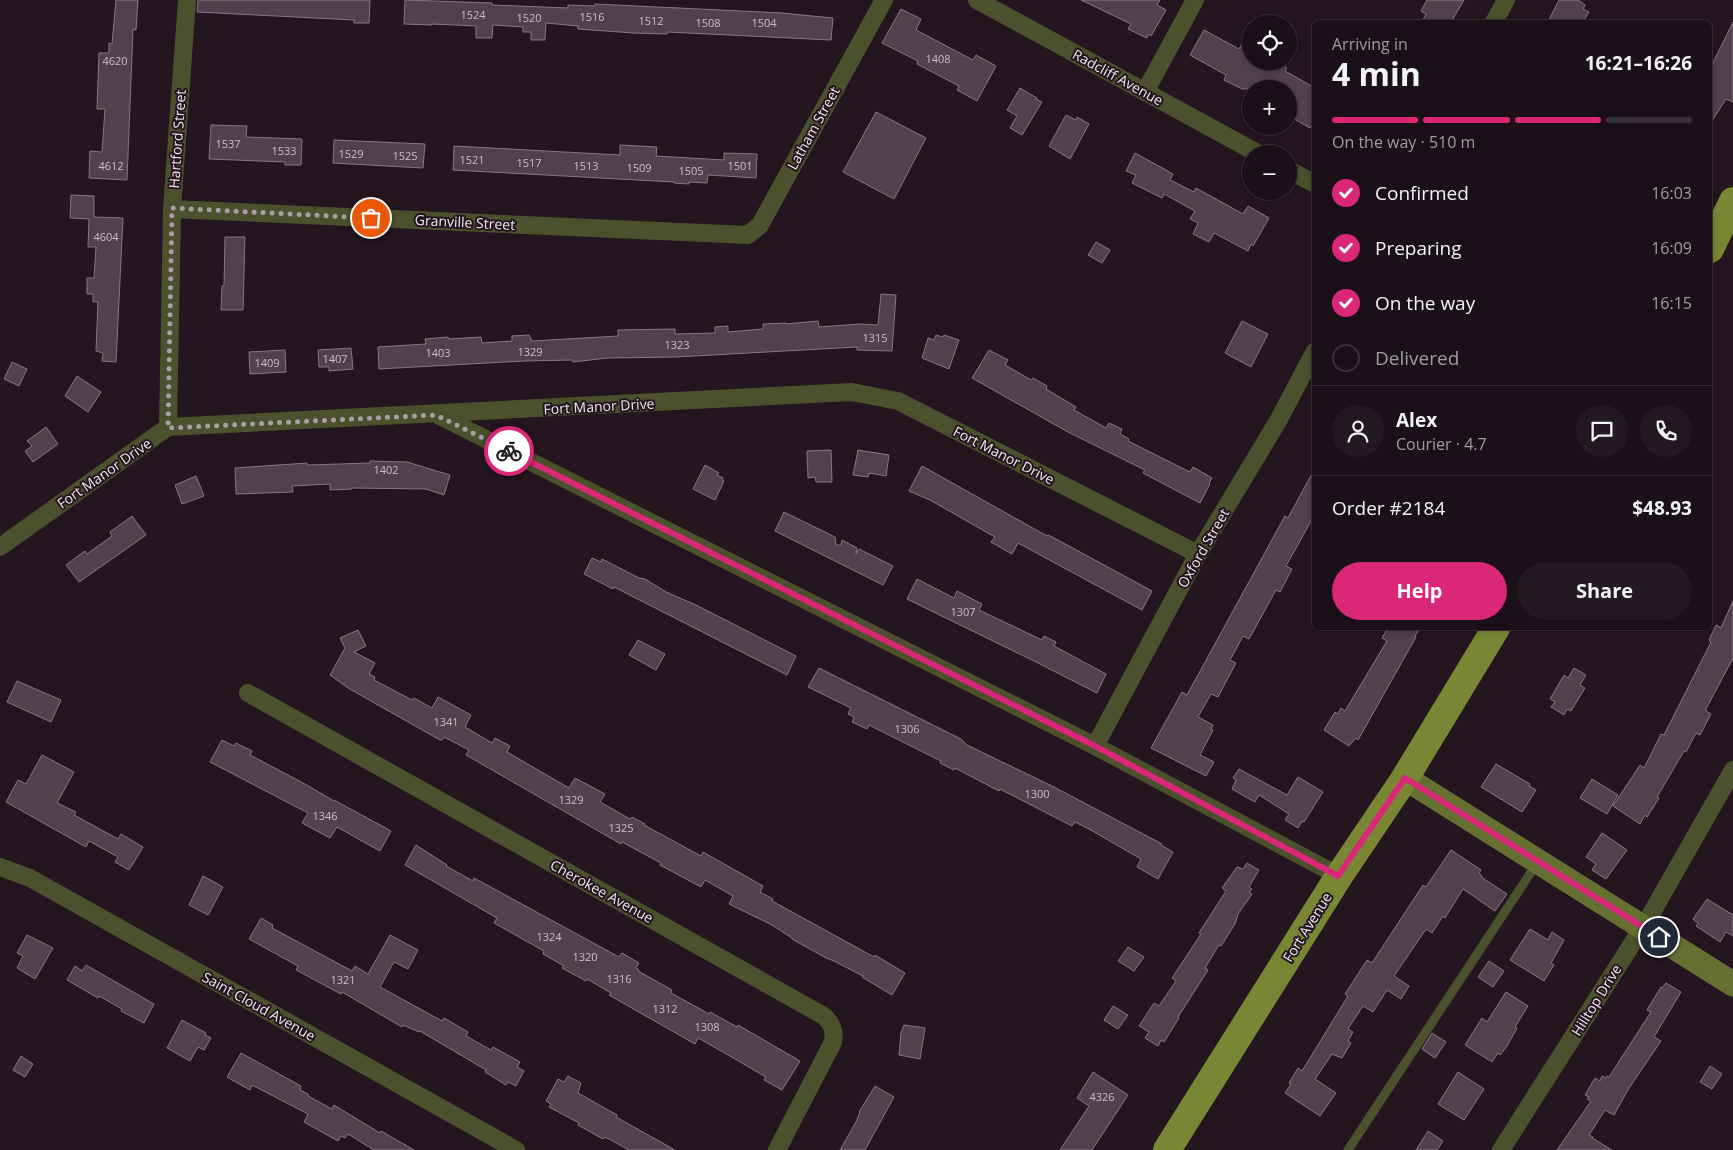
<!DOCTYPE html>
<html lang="en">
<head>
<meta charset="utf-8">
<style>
  body { margin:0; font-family:"Open Sans",sans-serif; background:#241920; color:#f1f3f6; height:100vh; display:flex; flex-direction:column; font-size:19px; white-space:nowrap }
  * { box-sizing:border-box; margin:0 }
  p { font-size:16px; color:#a09da1 }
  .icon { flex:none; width:28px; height:28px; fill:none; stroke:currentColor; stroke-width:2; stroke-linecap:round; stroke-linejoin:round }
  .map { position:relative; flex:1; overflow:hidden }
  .details { position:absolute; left:1312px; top:20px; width:400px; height:610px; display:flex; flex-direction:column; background:#1b1017; border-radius:8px; box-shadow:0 2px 8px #0003,0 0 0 1px #393036 }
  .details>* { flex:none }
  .controls { position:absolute; left:1242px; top:15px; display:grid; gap:10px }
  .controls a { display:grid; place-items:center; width:55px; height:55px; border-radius:50%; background:#1b1017; box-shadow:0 2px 8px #0003,0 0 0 1px #393036; font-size:25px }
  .pin { position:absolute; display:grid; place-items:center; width:42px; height:42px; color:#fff; margin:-21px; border:2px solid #fff; border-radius:50%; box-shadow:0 1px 5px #0007 }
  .courier { position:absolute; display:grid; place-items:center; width:50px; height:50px; margin:-25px; border:4px solid #db2777; border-radius:50%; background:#fff; color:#222; box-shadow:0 1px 6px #0007 }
  .head em { font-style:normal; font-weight:700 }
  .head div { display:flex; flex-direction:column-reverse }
  .head { display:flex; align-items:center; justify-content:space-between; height:85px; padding:0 20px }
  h1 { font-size:32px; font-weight:700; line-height:38px }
  .bar { display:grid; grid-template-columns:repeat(4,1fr); gap:8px 5px; align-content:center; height:60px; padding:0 20px }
  .bar i { height:6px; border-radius:4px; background:#393036 }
  .bar .selected { background:#db2777 }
  .bar p { grid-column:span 4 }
  .line { display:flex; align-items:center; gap:12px; padding:0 20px; border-top:1px solid #393036 }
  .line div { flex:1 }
  .round { display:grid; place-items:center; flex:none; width:52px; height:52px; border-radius:26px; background:#241920 }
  ol { padding:0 20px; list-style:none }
  li { display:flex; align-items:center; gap:15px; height:55px }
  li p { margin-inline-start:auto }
  li .icon { padding:5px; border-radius:50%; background:#db2777; color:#fff; stroke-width:4 }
  li:last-child { color:#a09da1 }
  li i { width:28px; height:28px; border:2px solid #393036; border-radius:50% }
  .action { display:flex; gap:10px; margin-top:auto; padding:10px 20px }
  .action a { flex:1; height:58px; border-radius:30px; background:#db2777; color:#fff; font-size:20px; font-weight:700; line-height:58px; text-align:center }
  .action a+a { background:#241920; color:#f1f3f6 }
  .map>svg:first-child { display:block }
</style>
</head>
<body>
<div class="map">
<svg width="1733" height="1150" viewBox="0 0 1733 1150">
  <rect width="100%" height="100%" fill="#24151f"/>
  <!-- building -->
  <path fill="#52404c" stroke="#8a7683" d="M 116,0 L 138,0 L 136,30 L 133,29 L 127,180 L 89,178 L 90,151 L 102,152 L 105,109 L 97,109 L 99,53 L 109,53 L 109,43 L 112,44 Z
    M 198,0 L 370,0 L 369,23 L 354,23 L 354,20 L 197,12 Z
    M 405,0 L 492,3 L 492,5 L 568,8 L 568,5 L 595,6 L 595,4 L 782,13 L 833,18 L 831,40 L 667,32 L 667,34 L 633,33 L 578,29 L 578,26 L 546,23 L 545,40 L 531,40 L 531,32 L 523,32 L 523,27 L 493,25 L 492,38 L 476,38 L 476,26 L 432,24 L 432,25 L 404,24 Z
    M 1081,0 L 1160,0 L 1157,5 L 1166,10 L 1151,36 L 1149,34 L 1147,38 L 1128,29 L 1131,24 Z
    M 1427,0 L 1464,0 L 1451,22 L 1422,22 L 1426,14 L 1421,11 Z
    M 1559,0 L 1578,0 L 1585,5 L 1583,9 L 1589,12 L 1583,22 L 1548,22 Z
    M 901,9 L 921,19 L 916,30 L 973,60 L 976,55 L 996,66 L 977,101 L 957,90 L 959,86 L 917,64 L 918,61 L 882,43 Z
    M 1733,22 L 1733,102 L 1726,99 L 1710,124 L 1710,69 Z
    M 1251,27 L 1251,61 L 1275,61 L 1287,68 L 1285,71 L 1315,88 L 1315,118 L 1310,128 L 1289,116 L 1289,89 L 1242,89 L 1224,80 L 1226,75 L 1190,55 L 1204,30 L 1239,49 Z
    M 1020,88 L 1037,98 L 1036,99 L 1042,102 L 1022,135 L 1010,128 L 1017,116 L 1007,110 Z
    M 876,112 L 926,138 L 894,199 L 843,172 Z
    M 1066,115 L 1076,120 L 1077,117 L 1089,124 L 1070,159 L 1049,146 Z
    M 211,125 L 247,126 L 246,137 L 302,139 L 301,165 L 285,165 L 285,162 L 209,159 Z
    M 334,140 L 425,144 L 423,168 L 333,163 Z
    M 620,145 L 657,147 L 656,156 L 724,160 L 724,153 L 757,154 L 756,178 L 708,175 L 707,183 L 689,182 L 689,184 L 674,183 L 674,182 L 453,170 L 454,146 L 620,155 Z
    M 1135,153 L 1173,174 L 1170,180 L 1194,192 L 1196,188 L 1243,214 L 1248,206 L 1269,218 L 1253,246 L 1251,244 L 1248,251 L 1214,233 L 1209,242 L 1193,234 L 1198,223 L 1190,219 L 1195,211 L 1164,194 L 1162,198 L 1132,183 L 1136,175 L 1126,171 Z
    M 71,195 L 94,196 L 94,217 L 123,218 L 116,362 L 102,361 L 103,353 L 96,351 L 98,302 L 93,302 L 93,294 L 87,294 L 87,278 L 94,278 L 96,247 L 88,247 L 89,219 L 70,218 Z
    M 225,237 L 245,237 L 243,310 L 221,310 L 222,286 L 224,286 Z
    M 1096,242 L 1110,250 L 1102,263 L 1088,255 Z
    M 881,294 L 896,295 L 892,351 L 857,350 L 857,347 L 676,357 L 607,358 L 573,362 L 573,360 L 524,361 L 379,369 L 378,347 L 426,344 L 425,339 L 448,337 L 449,339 L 481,337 L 482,343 L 512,341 L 512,336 L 529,335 L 532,341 L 618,336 L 618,330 L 675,329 L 675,334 L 715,333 L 715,327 L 728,326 L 728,332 L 763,329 L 763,324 L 786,323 L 786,324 L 818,321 L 819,327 L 859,324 L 878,325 Z
    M 1242,321 L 1268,334 L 1251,367 L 1225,353 Z
    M 936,335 L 943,337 L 944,335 L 959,340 L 949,369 L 922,358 L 928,338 L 934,340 Z
    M 351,348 L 353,369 L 329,371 L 329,367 L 319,367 L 318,350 Z
    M 285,350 L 286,372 L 250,374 L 249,352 Z
    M 989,350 L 1008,360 L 1005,365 L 1031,380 L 1033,378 L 1047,386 L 1046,389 L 1076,407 L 1074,410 L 1106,428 L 1109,423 L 1122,429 L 1120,434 L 1129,439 L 1128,441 L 1190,472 L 1193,467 L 1212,478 L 1209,483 L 1210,484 L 1200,503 L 1143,473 L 1145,470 L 1068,432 L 972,378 Z
    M 12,362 L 27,369 L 19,386 L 4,379 Z
    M 77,376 L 101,392 L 88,412 L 65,396 Z
    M 46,427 L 58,444 L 33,462 L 25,451 L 32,446 L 27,441 Z
    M 831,450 L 832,482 L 816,482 L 815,477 L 808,478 L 807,451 Z
    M 858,450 L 889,455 L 886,476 L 869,473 L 868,477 L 853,475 Z
    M 370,461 L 407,462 L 450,475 L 444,495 L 426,489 L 352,488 L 352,489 L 330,490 L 330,484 L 292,486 L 293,492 L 236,494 L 235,468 L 307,463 L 307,465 L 370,463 Z
    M 705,465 L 719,473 L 717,475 L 723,478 L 722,480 L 724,481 L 715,500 L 693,489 Z
    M 922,466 L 1047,536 L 1048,535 L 1056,539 L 1152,591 L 1142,610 L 1018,543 L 1012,554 L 991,542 L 995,537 L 930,500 L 909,491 Z
    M 1315,468 L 1315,514 L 1286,566 L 1292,569 L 1280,592 L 1276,590 L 1249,639 L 1243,636 L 1230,660 L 1236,663 L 1218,697 L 1211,694 L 1198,717 L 1213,725 L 1211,729 L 1213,730 L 1200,755 L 1214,762 L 1206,776 L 1151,748 L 1182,692 L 1187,695 L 1285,516 L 1288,518 Z
    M 196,476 L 204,496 L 182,504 L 175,485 Z
    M 784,512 L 835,537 L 836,545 L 841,545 L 842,540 L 857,548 L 856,554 L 859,549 L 893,566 L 883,585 L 775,531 Z
    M 132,516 L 146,535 L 79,582 L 66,565 L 85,551 L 87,554 L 112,536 L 110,532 Z
    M 592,558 L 601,562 L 602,559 L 639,578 L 645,579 L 666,592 L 696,605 L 796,656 L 787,675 L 614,587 L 613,589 L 584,574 Z
    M 917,579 L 954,598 L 957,591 L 982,604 L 979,610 L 1042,640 L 1044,636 L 1056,642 L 1054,646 L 1106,674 L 1097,693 L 1036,662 L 907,599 Z
    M 1733,601 L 1733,658 L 1706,709 L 1706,711 L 1711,714 L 1700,735 L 1696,733 L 1686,752 L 1684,751 L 1657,797 L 1659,798 L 1647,817 L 1645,815 L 1640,824 L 1613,806 L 1640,765 L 1644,768 L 1661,734 L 1664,735 L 1711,642 L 1709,640 L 1716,625 L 1721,628 Z
    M 1388,628 L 1420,628 L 1415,636 L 1416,637 L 1358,740 L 1356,738 L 1349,746 L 1324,730 L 1335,712 L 1338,714 L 1341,708 L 1345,711 L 1387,641 L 1382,638 Z
    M 358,630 L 366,646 L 354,652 L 375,663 L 369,674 L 375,677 L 374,680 L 412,700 L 414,698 L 432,708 L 438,697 L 471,715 L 465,727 L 492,743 L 495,738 L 510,746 L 507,752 L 569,788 L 575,778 L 605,794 L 600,802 L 630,819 L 632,817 L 645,824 L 644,825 L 701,856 L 703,852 L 763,886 L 760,892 L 773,899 L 772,901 L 874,957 L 875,955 L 905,973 L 892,995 L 862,977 L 863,976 L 834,961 L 826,958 L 792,939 L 792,938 L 772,925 L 729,904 L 733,896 L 705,880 L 701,887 L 660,865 L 661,863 L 622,842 L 621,844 L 466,755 L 469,750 L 444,737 L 442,740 L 440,740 L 348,688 L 330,675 L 345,648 L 340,638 Z
    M 638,640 L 665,654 L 656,670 L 629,655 Z
    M 819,668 L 961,739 L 967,745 L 1054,787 L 1162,844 L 1161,845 L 1173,852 L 1158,879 L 1137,867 L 1141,859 L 1089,829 L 1075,822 L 1072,826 L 1000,789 L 999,791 L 955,768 L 954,770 L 940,763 L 941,761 L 869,725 L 867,729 L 852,722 L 854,717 L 848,714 L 851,708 L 808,687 Z
    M 1574,668 L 1586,675 L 1580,685 L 1585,688 L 1571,711 L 1567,709 L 1564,715 L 1551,707 L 1555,702 L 1550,699 L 1564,675 L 1568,678 Z
    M 17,681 L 61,700 L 51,722 L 7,702 Z
    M 222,740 L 234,746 L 236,743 L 252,751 L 250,755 L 305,784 L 334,801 L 334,800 L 391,831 L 380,851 L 337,827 L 330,838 L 302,823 L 308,813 L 210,762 Z
    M 42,755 L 74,772 L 57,803 L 76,812 L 74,815 L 118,839 L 121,834 L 143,847 L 129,870 L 115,862 L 118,857 L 89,841 L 86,847 L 6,802 L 18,780 L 26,784 Z
    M 1496,764 L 1530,784 L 1529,786 L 1536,790 L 1522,812 L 1481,787 Z
    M 1239,769 L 1287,795 L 1298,777 L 1323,792 L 1304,822 L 1302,821 L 1298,828 L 1285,820 L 1289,814 L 1259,795 L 1255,802 L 1232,789 L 1236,780 L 1233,778 Z
    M 1592,779 L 1618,795 L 1607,814 L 1580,798 Z
    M 1602,833 L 1627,850 L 1606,879 L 1592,870 L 1596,864 L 1586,857 Z
    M 416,845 L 447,865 L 446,866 L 473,881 L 474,878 L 619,957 L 622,953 L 639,963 L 636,968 L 639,970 L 638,971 L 672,990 L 671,993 L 709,1014 L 710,1012 L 737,1027 L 738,1025 L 800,1061 L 782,1090 L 764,1080 L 766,1077 L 723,1052 L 698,1038 L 695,1044 L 609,995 L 611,993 L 587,979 L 586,981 L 562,968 L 564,966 L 543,954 L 544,951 L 494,923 L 497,918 L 405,865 Z
    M 1451,850 L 1481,870 L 1479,873 L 1482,876 L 1481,877 L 1507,894 L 1495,911 L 1463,889 L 1445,918 L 1443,916 L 1432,933 L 1426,929 L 1394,976 L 1409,986 L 1401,999 L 1387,990 L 1373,1012 L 1363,1006 L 1348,1029 L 1353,1032 L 1348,1041 L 1351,1043 L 1342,1058 L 1332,1054 L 1315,1079 L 1336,1093 L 1320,1116 L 1285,1093 L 1291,1084 L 1289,1083 L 1298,1068 L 1302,1071 L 1348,996 L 1345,994 L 1367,960 L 1372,963 L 1423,885 L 1426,887 Z
    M 1247,863 L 1259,870 L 1249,887 L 1252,889 L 1249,892 L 1252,894 L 1238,914 L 1235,924 L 1221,946 L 1219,945 L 1205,968 L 1208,970 L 1178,1017 L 1179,1018 L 1164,1042 L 1161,1040 L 1158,1046 L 1145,1038 L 1149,1032 L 1139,1026 L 1154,1003 L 1159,1006 L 1176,981 L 1172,978 L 1201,934 L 1199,933 L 1226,891 L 1222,888 L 1237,867 L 1243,869 Z
    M 203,876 L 223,887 L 208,915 L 189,905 Z
    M 1707,899 L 1733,915 L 1733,936 L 1726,932 L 1720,942 L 1696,926 L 1698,923 L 1693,919 Z
    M 261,918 L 273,925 L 272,928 L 352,971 L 355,966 L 368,974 L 390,935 L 418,950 L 408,969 L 394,962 L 380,987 L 442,1021 L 444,1018 L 468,1032 L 466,1036 L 491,1050 L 493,1047 L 520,1062 L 517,1067 L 524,1071 L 516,1086 L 508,1082 L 506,1085 L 485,1072 L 486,1070 L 420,1031 L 419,1032 L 403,1025 L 402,1027 L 342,992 L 341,994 L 296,970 L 298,966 L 249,939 Z
    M 1530,929 L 1548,940 L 1552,932 L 1564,940 L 1551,963 L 1554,965 L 1544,981 L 1510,960 Z
    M 27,935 L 53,948 L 35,979 L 17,968 L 23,956 L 17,953 Z
    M 1128,947 L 1144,957 L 1134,971 L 1118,961 Z
    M 1489,961 L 1504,971 L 1493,987 L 1478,977 Z
    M 86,965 L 154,1004 L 144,1023 L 121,1011 L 122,1009 L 99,996 L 98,998 L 67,980 L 75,966 L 82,971 Z
    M 1666,983 L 1681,992 L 1654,1037 L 1661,1041 L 1629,1088 L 1614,1115 L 1605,1110 L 1589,1135 L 1593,1137 L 1592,1138 L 1612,1150 L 1557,1150 L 1591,1101 L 1587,1099 L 1589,1097 L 1585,1095 L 1595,1078 L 1600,1081 L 1602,1076 L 1606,1078 L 1607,1076 L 1609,1077 L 1651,1012 L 1647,1010 L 1661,987 L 1662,988 Z
    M 1506,992 L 1528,1006 L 1515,1027 L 1517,1028 L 1507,1046 L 1500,1055 L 1498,1053 L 1492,1062 L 1465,1045 L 1482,1018 L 1487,1022 Z
    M 1113,1006 L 1128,1015 L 1118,1029 L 1104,1020 Z
    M 182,1020 L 206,1033 L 205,1035 L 211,1038 L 204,1050 L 198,1047 L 190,1061 L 167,1048 Z
    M 904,1025 L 925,1028 L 920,1059 L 899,1055 L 901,1033 Z
    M 1432,1033 L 1446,1042 L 1435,1058 L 1422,1049 Z
    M 241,1053 L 301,1086 L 300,1090 L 308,1094 L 308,1096 L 332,1109 L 334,1105 L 380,1133 L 381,1131 L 414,1150 L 374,1150 L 348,1134 L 345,1138 L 341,1136 L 338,1141 L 304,1122 L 308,1114 L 252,1085 L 250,1090 L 227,1077 Z
    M 21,1056 L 33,1064 L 25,1077 L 13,1070 Z
    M 1710,1066 L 1722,1074 L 1712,1089 L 1700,1082 Z
    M 1093,1072 L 1128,1095 L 1092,1150 L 1060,1150 L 1089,1106 L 1077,1098 Z
    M 1458,1072 L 1484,1089 L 1464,1120 L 1438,1104 Z
    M 568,1076 L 581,1083 L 578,1093 L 617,1115 L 616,1117 L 675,1150 L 629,1150 L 611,1140 L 604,1137 L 603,1139 L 578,1125 L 579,1123 L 549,1107 L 551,1104 L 546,1101 L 558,1079 L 564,1082 Z
    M 875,1086 L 894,1097 L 865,1150 L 840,1150 L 856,1122 L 860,1112 L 859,1112 Z
    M 1428,1131 L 1443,1141 L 1437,1150 L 1416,1150 Z"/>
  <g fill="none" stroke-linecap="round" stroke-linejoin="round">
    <!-- lane -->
    <path stroke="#4a512c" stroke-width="9" d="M 1348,1150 L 1537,863"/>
    <!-- street -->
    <path stroke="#4a512c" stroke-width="18" d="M 977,0 L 1259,154
      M 1494,22 L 1506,0
      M 1145,92 L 1195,0
      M 1289,170 L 1315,184
      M 172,209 L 748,235 L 760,225 L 884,0
      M 438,415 L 1095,746 L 1339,876
      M 168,427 L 172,209 L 187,0
      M 0,547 L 168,427 L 852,392 L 898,401 L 1198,554
      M 248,693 L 824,1016 C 832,1024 835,1030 833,1042 L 777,1150
      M 1095,746 L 1198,554 L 1278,421 L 1315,351
      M 0,867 L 30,878 L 516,1150
      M 1501,1150 L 1651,914 L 1733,770"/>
    <!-- secondary -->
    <path stroke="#646f31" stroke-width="25" d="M 1405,778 L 1733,984"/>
    <!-- primary -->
    <path stroke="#798634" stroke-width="28" d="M 1710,249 L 1733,201
      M 1167,1150 L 1339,876 L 1405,778 L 1496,628"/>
  </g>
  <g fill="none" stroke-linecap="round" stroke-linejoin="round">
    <!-- done -->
    <path stroke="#aa9ea6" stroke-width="5" stroke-dasharray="0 9" d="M 371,218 L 172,208 L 168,428 L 436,415 L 509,451"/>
    <!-- route -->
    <path stroke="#db2777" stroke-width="6" d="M 509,451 L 1095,746 L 1338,876 L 1405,778 L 1659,937"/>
  </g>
  <g text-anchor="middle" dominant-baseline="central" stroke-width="4" stroke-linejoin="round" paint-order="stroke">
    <!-- number labels -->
    <g font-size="11" fill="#cabdc6">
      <text x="473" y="14">1524</text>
      <text x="592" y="16">1516</text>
      <text x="529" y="17">1520</text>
      <text x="651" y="20">1512</text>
      <text x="708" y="22">1508</text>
      <text x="764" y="22">1504</text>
      <text x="938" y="58">1408</text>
      <text x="115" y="60">4620</text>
      <text x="228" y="143">1537</text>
      <text x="284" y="150">1533</text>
      <text x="351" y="153">1529</text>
      <text x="405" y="155">1525</text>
      <text x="472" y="159">1521</text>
      <text x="529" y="162">1517</text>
      <text x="111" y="165">4612</text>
      <text x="586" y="165">1513</text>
      <text x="740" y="165">1501</text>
      <text x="639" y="167">1509</text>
      <text x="691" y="170">1505</text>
      <text x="106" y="236">4604</text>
      <text x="875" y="337">1315</text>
      <text x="677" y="344">1323</text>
      <text x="530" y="351">1329</text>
      <text x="438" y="352">1403</text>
      <text x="335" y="358">1407</text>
      <text x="267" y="362">1409</text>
      <text x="386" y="469">1402</text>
      <text x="963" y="611">1307</text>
      <text x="446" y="721">1341</text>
      <text x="907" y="728">1306</text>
      <text x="1037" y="793">1300</text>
      <text x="571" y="799">1329</text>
      <text x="325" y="815">1346</text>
      <text x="621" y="827">1325</text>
      <text x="549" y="936">1324</text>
      <text x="585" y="956">1320</text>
      <text x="619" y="978">1316</text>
      <text x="343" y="979">1321</text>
      <text x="665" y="1008">1312</text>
      <text x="707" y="1026">1308</text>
      <text x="1102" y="1096">4326</text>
    </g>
    <!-- street labels -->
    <g font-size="14" fill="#f2e7ee" stroke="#24151f">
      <text transform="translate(1118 77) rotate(29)">Radcliff Avenue</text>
      <text transform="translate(813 128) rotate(-61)">Latham Street</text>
      <text transform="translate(177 139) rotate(-86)">Hartford Street</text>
      <text transform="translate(465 222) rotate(3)">Granville Street</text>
      <text transform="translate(599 406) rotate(-3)">Fort Manor Drive</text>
      <text transform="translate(1004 455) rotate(27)">Fort Manor Drive</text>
      <text transform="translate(104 473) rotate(-35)">Fort Manor Drive</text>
      <text transform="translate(1203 548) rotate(-60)">Oxford Street</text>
      <text transform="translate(602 891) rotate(29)">Cherokee Avenue</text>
      <text transform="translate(1307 927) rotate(-58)">Fort Avenue</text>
      <text transform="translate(1596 1000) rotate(-58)">Hilltop Drive</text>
      <text transform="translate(259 1006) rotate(29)">Saint Cloud Avenue</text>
    </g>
  </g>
</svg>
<div class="controls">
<a><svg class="icon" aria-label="locate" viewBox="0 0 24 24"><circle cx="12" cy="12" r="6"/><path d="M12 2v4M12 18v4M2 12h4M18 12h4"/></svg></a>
<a>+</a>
<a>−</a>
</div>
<div class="pin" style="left:371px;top:218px;background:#ea580c"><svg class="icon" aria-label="bag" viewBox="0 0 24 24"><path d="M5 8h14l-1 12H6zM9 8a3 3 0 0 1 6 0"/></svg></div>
<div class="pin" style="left:1659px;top:937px;background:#1f2937"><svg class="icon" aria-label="home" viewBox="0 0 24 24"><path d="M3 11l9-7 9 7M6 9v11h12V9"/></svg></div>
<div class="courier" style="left:509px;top:451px"><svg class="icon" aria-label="bike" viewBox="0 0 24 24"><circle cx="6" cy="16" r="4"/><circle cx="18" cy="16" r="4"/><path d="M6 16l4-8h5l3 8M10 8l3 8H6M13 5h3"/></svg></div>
<section class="details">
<div class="head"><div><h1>4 min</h1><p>Arriving in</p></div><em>16:21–16:26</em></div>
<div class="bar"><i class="selected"></i><i class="selected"></i><i class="selected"></i><i></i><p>On the way · 510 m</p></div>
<ol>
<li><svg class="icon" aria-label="check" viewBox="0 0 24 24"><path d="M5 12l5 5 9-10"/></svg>Confirmed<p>16:03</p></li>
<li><svg class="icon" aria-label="check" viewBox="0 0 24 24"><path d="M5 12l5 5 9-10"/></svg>Preparing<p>16:09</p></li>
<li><svg class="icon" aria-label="check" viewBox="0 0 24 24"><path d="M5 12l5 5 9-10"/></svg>On the way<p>16:15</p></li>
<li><i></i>Delivered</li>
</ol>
<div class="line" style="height:90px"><a class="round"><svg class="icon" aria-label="person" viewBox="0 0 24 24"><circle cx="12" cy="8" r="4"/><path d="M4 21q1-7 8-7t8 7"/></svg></a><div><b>Alex</b><p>Courier · 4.7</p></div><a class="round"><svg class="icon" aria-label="chat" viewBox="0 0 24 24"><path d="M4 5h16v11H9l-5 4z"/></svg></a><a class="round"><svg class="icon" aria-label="phone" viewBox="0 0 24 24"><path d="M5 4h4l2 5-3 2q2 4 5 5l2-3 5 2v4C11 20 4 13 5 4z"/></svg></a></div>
<div class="line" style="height:65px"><div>Order #2184</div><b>$48.93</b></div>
<div class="action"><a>Help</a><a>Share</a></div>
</section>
</div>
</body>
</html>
